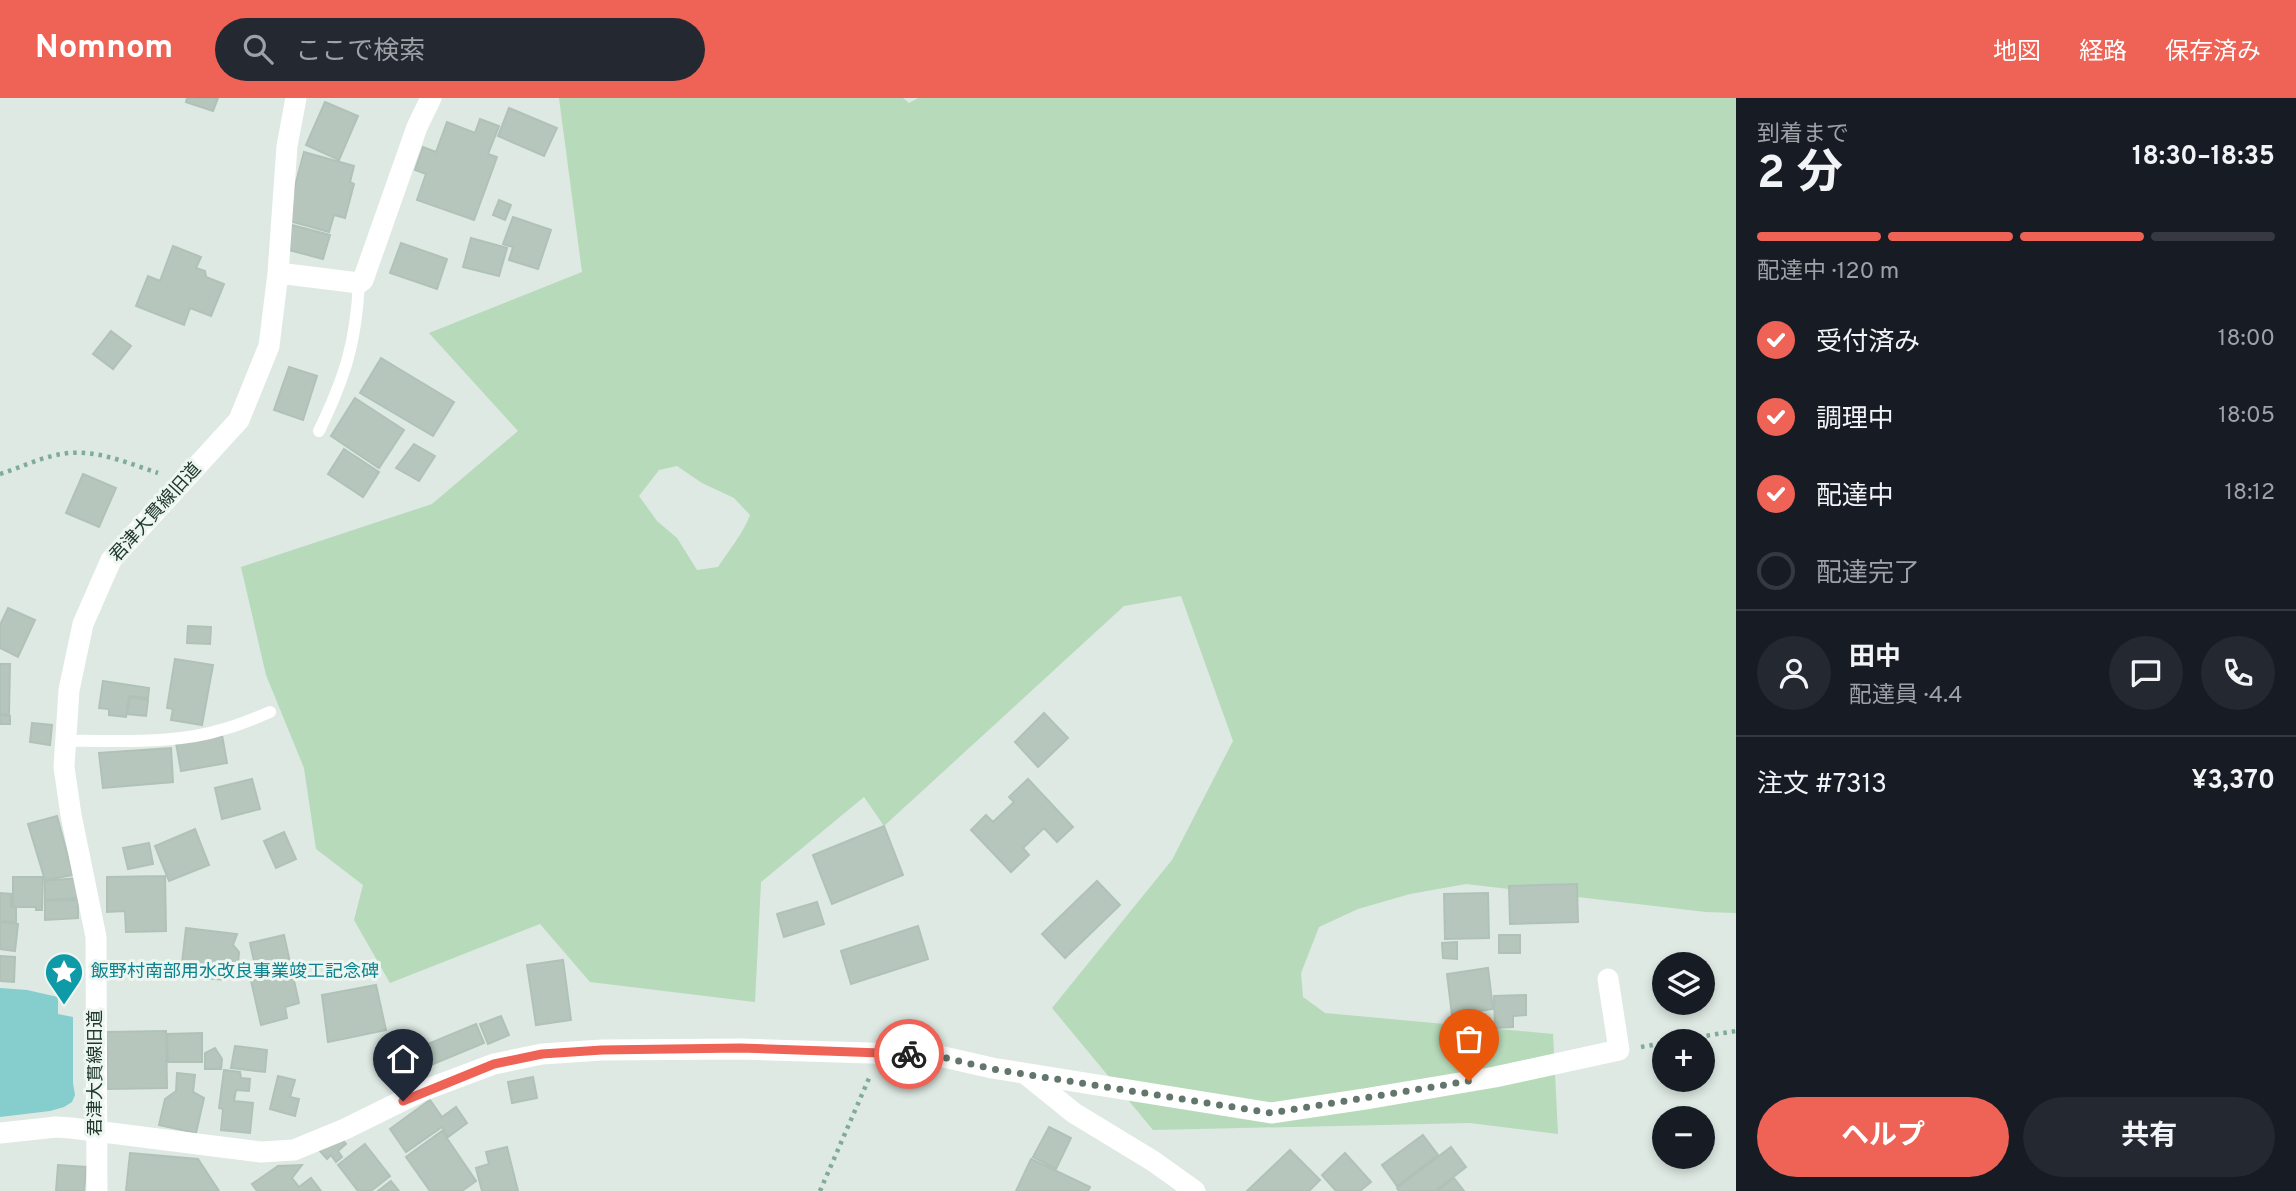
<!DOCTYPE html>
<html lang="ja">
<head>
<meta charset="utf-8">
<style>
  body { margin:0; font-family:Overpass,"Noto Sans JP",sans-serif; background:#242831; color:#f1f3f6; height:100vh; display:flex; flex-direction:column; font-size:26px; white-space:nowrap }
  * { box-sizing:border-box; margin:0 }
  p { font-size:23px; color:#9ea1a6 }
  .icon { flex:none; width:38px; height:38px; fill:none; stroke:currentColor; stroke-width:2; stroke-linecap:round; stroke-linejoin:round }
  .map { position:relative; flex:1; overflow:hidden }
  .details { display:flex; flex-direction:column; background:#171b24; width:560px }
  .details>* { flex:none }
  .buttons { position:absolute; left:1652px; top:854px; display:grid; gap:14px }
  .buttons a { display:grid; place-items:center; width:63px; height:63px; border-radius:50%; background:#171b24; box-shadow:0 4px 10px #0003; font-size:35px }
  .pin { position:absolute; display:grid; place-items:center; width:60px; height:60px; color:#fff; margin:-72px -30px; border-radius:50% 50% 50% 0; rotate:-45deg; box-shadow:0 0 7px #0007 }
  .pin .icon { rotate:45deg }
  .courier { position:absolute; display:grid; place-items:center; width:70px; height:70px; margin:-35px; border:5px solid #ee6356; border-radius:50%; background:#fff; color:#222; box-shadow:0 2px 9px #0007 }
  .head em { font-style:normal; font-weight:700 }
  .head div { display:flex; flex-direction:column-reverse }
  .head { display:flex; align-items:center; justify-content:space-between; height:119px; padding:0 21px }
  h1 { font-size:46px; font-weight:700; line-height:52px }
  .bar { display:grid; grid-template-columns:repeat(4,1fr); gap:10px 7px; align-content:center; height:84px; padding:0 21px }
  .bar i { height:9px; border-radius:5px; background:#363941 }
  .bar .selected { background:#ee6356 }
  .bar p { grid-column:span 4 }
  .line { display:flex; align-items:center; gap:18px; padding:0 21px; border-top:2px solid #363941 }
  .line div { flex:1 }
  .round { display:grid; place-items:center; flex:none; width:74px; height:74px; border-radius:37px; background:#242831 }
  ol { padding:0 21px; list-style:none }
  li { display:flex; align-items:center; gap:21px; height:77px }
  li p { margin-inline-start:auto }
  li .icon { padding:7px; border-radius:50%; background:#ee6356; color:#fff; stroke-width:4 }
  li:last-child { color:#9ea1a6 }
  li i { width:38px; height:38px; border:4px solid #363941; border-radius:50% }
  .button { display:flex; gap:14px; margin-top:auto; padding:14px 21px }
  .button a { flex:1; height:80px; border-radius:42px; background:#ee6356; color:#fff; font-size:28px; font-weight:700; line-height:80px; text-align:center }
  .button a+a { background:#242831; color:#f1f3f6 }
  header { display:flex; align-items:center; gap:42px; box-sizing:border-box; height:98px; padding:0 35px; background:#ee6356; color:#fff }
  header strong { font-size:33px }
  nav { display:flex; gap:38px; margin-inline-start:auto; font-size:24px }
  .search { width:490px; height:63px; background:#242831; display:flex; align-items:center; gap:18px; box-sizing:border-box; padding:0 24px; border-radius:38px; color:#9ea1a6; font-size:26px }
  main { display:flex; flex:1; min-height:0 }
  .map>svg:first-child { display:block }
</style>
</head>
<body>
<header>
<strong>Nomnom</strong>
<div class="search"><svg class="icon" aria-label="search" viewBox="0 0 24 24"><circle cx="10" cy="10" r="6"/><path d="M15 15l6 6"/></svg>ここで検索</div>
<nav><a>地図</a><a>経路</a><a>保存済み</a></nav>
</header>
<main>
<div class="map">
<svg width="1736" height="1093" viewBox="0 0 1736 1093">
  <rect width="100%" height="100%" fill="#dde9e2"/>
  <!-- green -->
  <path fill="#b6daba" fill-rule="evenodd" d="M 559,0 L 903,0 L 909,5 L 918,0 L 1736,0 L 1736,815 L 1706,814 L 1466,786 L 1410,796 L 1358,811 L 1319,829 L 1301,875 L 1303,899 L 1325,915 L 1553,936 L 1558,1036 L 1470,1025 L 1153,1032 L 1052,910 L 1172,762 L 1233,643 L 1181,498 L 1124,508 L 884,728 L 864,699 L 761,784 L 755,904 L 590,884 L 540,826 L 390,885 L 354,822 L 363,787 L 316,751 L 304,670 L 266,577 L 241,469 L 432,406 L 518,333 L 429,235 L 582,174 ZM 677,368 L 702,385 L 734,400 L 750,417 C 743,436 729,452 718,469 L 697,472 L 677,440 L 657,423 L 639,398 L 659,372 Z"/>
  <!-- water -->
  <path fill="#86cdcd" d="M 0,890 L 27,892 L 58,899 L 58,916 L 73,919 L 73,985 L 75,997 L 72,1004 L 64,1009 L 50,1013 L 0,1019 Z"/>
  <!-- building -->
  <path fill="#b6c6bd" stroke="#b0c2b8" stroke-width="2" d="M 187,0 L 218,0 L 213,13 L 186,4 Z
    M 325,4 L 358,18 L 339,62 L 306,47 Z
    M 509,10 L 557,30 L 544,58 L 498,38 Z
    M 480,21 L 499,28 L 488,56 L 497,59 L 474,122 L 417,102 L 426,76 L 415,72 L 423,49 L 436,54 L 447,24 L 475,35 Z
    M 304,54 L 354,68 L 350,84 L 354,86 L 345,120 L 334,117 L 329,134 L 286,122 Z
    M 499,102 L 511,107 L 505,122 L 493,117 Z
    M 513,119 L 551,132 L 538,171 L 509,162 L 513,149 L 503,146 Z
    M 292,127 L 330,137 L 323,161 L 285,151 Z
    M 471,140 L 507,150 L 499,178 L 463,169 Z
    M 401,145 L 447,161 L 437,191 L 390,175 Z
    M 173,148 L 201,159 L 196,170 L 205,173 L 206,179 L 224,186 L 211,218 L 190,210 L 184,227 L 136,208 L 148,178 L 160,183 Z
    M 111,233 L 131,248 L 113,271 L 93,256 Z
    M 381,260 L 454,304 L 433,338 L 360,295 Z
    M 289,269 L 317,278 L 303,322 L 274,312 Z
    M 355,300 L 404,332 L 379,370 L 331,338 Z
    M 414,346 L 435,358 L 419,383 L 396,370 Z
    M 344,351 L 379,374 L 363,399 L 328,376 Z
    M 83,376 L 116,390 L 99,429 L 66,415 Z
    M 8,510 L 35,522 L 18,559 L 0,550 L 0,527 Z
    M 188,528 L 211,529 L 210,546 L 187,545 Z
    M 175,561 L 213,567 L 202,627 L 171,622 L 173,611 L 167,610 Z
    M 0,566 L 10,566 L 9,616 L 0,616 Z
    M 103,583 L 149,590 L 148,600 L 129,598 L 126,619 L 109,617 L 109,611 L 99,610 Z
    M 130,599 L 148,602 L 146,618 L 127,616 Z
    M 1044,615 L 1068,640 L 1038,669 L 1015,644 Z
    M 0,617 L 10,618 L 10,626 L 0,626 Z
    M 32,625 L 52,627 L 50,647 L 30,644 Z
    M 222,637 L 227,665 L 181,673 L 176,645 Z
    M 171,650 L 173,684 L 103,690 L 99,655 Z
    M 252,681 L 260,711 L 222,721 L 215,690 Z
    M 1028,681 L 1073,729 L 1057,744 L 1044,730 L 1023,750 L 1029,757 L 1011,774 L 971,732 L 986,717 L 993,724 L 1014,704 L 1009,699 Z
    M 57,718 L 73,777 L 45,782 L 28,726 Z
    M 884,728 L 903,777 L 832,806 L 813,757 Z
    M 195,731 L 209,767 L 169,783 L 155,748 Z
    M 284,734 L 296,761 L 276,770 L 264,743 Z
    M 149,745 L 153,766 L 128,771 L 123,750 Z
    M 165,778 L 166,833 L 126,834 L 125,813 L 107,814 L 107,779 Z
    M 13,779 L 43,779 L 42,812 L 36,812 L 36,809 L 13,809 Z
    M 77,780 L 78,800 L 45,802 L 45,783 Z
    M 1097,783 L 1120,807 L 1065,860 L 1042,836 Z
    M 1577,786 L 1578,824 L 1510,826 L 1509,788 Z
    M 0,795 L 11,796 L 11,809 L 16,809 L 16,824 L 0,823 Z
    M 1488,795 L 1489,840 L 1445,841 L 1444,796 Z
    M 78,802 L 78,820 L 45,822 L 45,803 Z
    M 817,804 L 824,826 L 784,839 L 777,816 Z
    M 0,824 L 18,826 L 15,853 L 0,851 Z
    M 918,828 L 928,861 L 851,886 L 841,853 Z
    M 186,830 L 237,836 L 233,847 L 239,854 L 238,867 L 227,866 L 225,882 L 187,878 L 188,865 L 182,865 Z
    M 284,837 L 299,905 L 285,909 L 287,920 L 261,927 L 250,878 L 257,877 L 250,845 Z
    M 1499,837 L 1520,837 L 1520,855 L 1499,855 Z
    M 1457,844 L 1457,861 L 1443,860 L 1442,845 Z
    M 0,858 L 15,859 L 14,884 L 0,883 Z
    M 563,862 L 571,922 L 536,927 L 527,867 Z
    M 1488,870 L 1493,911 L 1452,917 L 1447,876 Z
    M 376,887 L 386,932 L 328,944 L 322,897 Z
    M 1526,897 L 1526,917 L 1513,918 L 1513,929 L 1495,930 L 1494,898 Z
    M 501,918 L 509,937 L 488,946 L 480,926 Z
    M 476,926 L 484,945 L 431,967 L 423,948 Z
    M 166,933 L 167,990 L 108,991 L 106,934 Z
    M 202,935 L 202,964 L 168,964 L 167,936 Z
    M 235,948 L 267,952 L 265,974 L 231,970 Z
    M 215,950 L 222,961 L 221,971 L 205,971 L 205,955 Z
    M 224,972 L 240,974 L 241,980 L 250,981 L 249,993 L 236,992 L 234,1003 L 253,1005 L 250,1035 L 221,1032 L 223,1011 L 219,1010 Z
    M 177,975 L 195,977 L 193,994 L 204,1000 L 196,1035 L 159,1027 L 165,1001 L 176,993 Z
    M 278,978 L 295,982 L 290,999 L 299,1001 L 295,1018 L 270,1011 Z
    M 533,979 L 537,1000 L 512,1005 L 508,984 Z
    M 430,1002 L 442,1019 L 456,1009 L 467,1025 L 448,1039 L 442,1029 L 406,1054 L 390,1031 Z
    M 1049,1029 L 1071,1040 L 1056,1071 L 1033,1059 Z
    M 442,1033 L 476,1083 L 462,1093 L 430,1093 L 406,1059 Z
    M 338,1037 L 346,1046 L 338,1053 L 342,1059 L 336,1064 L 331,1057 L 327,1061 L 319,1052 Z
    M 1423,1037 L 1438,1057 L 1397,1088 L 1382,1067 Z
    M 365,1046 L 390,1078 L 371,1093 L 358,1093 L 338,1067 Z
    M 507,1049 L 518,1093 L 482,1093 L 476,1070 L 489,1066 L 486,1054 Z
    M 1451,1049 L 1466,1069 L 1435,1093 L 1399,1093 L 1397,1090 Z
    M 1290,1052 L 1320,1082 L 1309,1093 L 1247,1093 Z
    M 130,1055 L 198,1061 L 219,1093 L 126,1093 Z
    M 1345,1055 L 1371,1084 L 1360,1093 L 1336,1093 L 1322,1077 Z
    M 1031,1061 L 1090,1089 L 1088,1093 L 1016,1093 Z
    M 58,1067 L 86,1069 L 84,1093 L 56,1093 Z
    M 302,1067 L 292,1080 L 299,1089 L 311,1080 L 321,1093 L 257,1093 L 252,1086 L 278,1068 Z
    M 1454,1080 L 1464,1093 L 1437,1093 Z
    M 391,1083 L 399,1093 L 378,1093 Z"/>
  <g fill="none" stroke-linecap="round" stroke-linejoin="round">
    <!-- path -->
    <path stroke="#7eac96" stroke-width="4.5" stroke-dasharray="3.5 5" stroke-linecap="butt" d="M 0,376 C 20,370 41,359 62,356 C 93,350 128,365 158,375
      M 1673,943 L 1736,933
      M 1641,949 L 1664,945
      M 820,1093 L 870,978"/>
    <!-- service -->
    <path stroke="#fff" stroke-width="12" d="M 319,333 C 345,279 356,245 359,185
      M 66,643 C 117,642 174,647 224,631 C 240,627 255,620 270,614"/>
    <!-- minor -->
    <path stroke="#fff" stroke-width="21" d="M 278,175 L 359,185 L 363,182 L 417,29 L 431,0
      M 1027,977 L 1074,1015 L 1153,1063 L 1195,1093
      M 0,1035 L 56,1029 L 71,1030 L 261,1054 L 294,1052 L 345,1031 L 422,993 L 494,966 L 542,956 L 602,952 L 740,951 L 935,957 L 992,970 L 1271,1015 L 1365,1001 L 1495,979 L 1619,952 L 1608,881
      M 97,1093 L 96,839 L 71,717 L 64,669 L 69,592 L 83,526 L 111,462 L 239,322 L 269,248 L 278,175 L 287,48 L 296,0"/>
  </g>
  <g fill="none" stroke-linecap="round" stroke-linejoin="round">
    <!-- done -->
    <path stroke="#62766c" stroke-width="7" stroke-dasharray="0 12.6" d="M 909,956 L 934,957 L 992,971 L 1271,1015 L 1469,983"/>
    <!-- route -->
    <path stroke="#ee6356" stroke-width="9" d="M 403,1003 L 494,966 L 542,956 L 602,952 L 740,950 L 909,956"/>
  </g>
  <!-- icons -->
  <defs>
    <g id="sight-pin" transform="scale(2.0125)"><path d="M0 17L-7.5 6A9.5 9.5 0 1 1 7.5 6Z" fill="#0f9aa8" stroke="#edf6f0"/><path d="M0-6L1.8-2.2L6-1.7L2.9 1.2L3.7 5.4L0 3.3L-3.7 5.4L-2.9 1.2L-6-1.7L-1.8-2.2Z" fill="#fff"/></g>
  </defs>
  <g fill-rule="evenodd">
    <use href="#sight-pin" x="64" y="874"/>
  </g>
  <g text-anchor="middle" dominant-baseline="central" stroke-width="6" stroke-linejoin="round" paint-order="stroke">
    <!-- street labels -->
    <g font-size="18" fill="#20382d" stroke="#edf6f0">
      <text transform="translate(156 415) rotate(-48)">君津大貫線旧道</text>
      <text transform="translate(96 975) rotate(-90)">君津大貫線旧道</text>
    </g>
    <!-- culture labels -->
    <g font-size="18" fill="#0d838f" stroke="#edf6f0" text-anchor="start">
      <text x="91" y="874">飯野村南部用水改良事業竣工記念碑</text>
    </g>
  </g>
</svg>
<div class="buttons">
<a><svg class="icon" aria-label="layers" viewBox="0 0 24 24"><path d="M12 4l9 5-9 5-9-5zM3 14l9 5 9-5"/></svg></a>
<a>+</a>
<a>−</a>
</div>
<div class="pin" style="left:1469px;top:983px;background:#ea580c"><svg class="icon" aria-label="bag" viewBox="0 0 24 24"><path d="M5 8h14l-1 12H6zM9 8a3 3 0 0 1 6 0"/></svg></div>
<div class="pin" style="left:403px;top:1003px;background:#1f2937"><svg class="icon" aria-label="home" viewBox="0 0 24 24"><path d="M3 11l9-7 9 7M6 9v11h12V9"/></svg></div>
<div class="courier" style="left:909px;top:956px"><svg class="icon" aria-label="bike" viewBox="0 0 24 24"><circle cx="6" cy="16" r="4"/><circle cx="18" cy="16" r="4"/><path d="M6 16l4-8h5l3 8M10 8l3 8H6M13 5h3"/></svg></div>
</div>
<section class="details">
<div class="head"><div><h1>2 分</h1><p>到着まで</p></div><em>18:30–18:35</em></div>
<div class="bar"><i class="selected"></i><i class="selected"></i><i class="selected"></i><i></i><p>配達中 · 120 m</p></div>
<ol>
<li><svg class="icon" aria-label="check" viewBox="0 0 24 24"><path d="M5 12l5 5 9-10"/></svg>受付済み<p>18:00</p></li>
<li><svg class="icon" aria-label="check" viewBox="0 0 24 24"><path d="M5 12l5 5 9-10"/></svg>調理中<p>18:05</p></li>
<li><svg class="icon" aria-label="check" viewBox="0 0 24 24"><path d="M5 12l5 5 9-10"/></svg>配達中<p>18:12</p></li>
<li><i></i>配達完了</li>
</ol>
<div class="line" style="height:126px"><a class="round"><svg class="icon" aria-label="person" viewBox="0 0 24 24"><circle cx="12" cy="8" r="4"/><path d="M4 21q1-7 8-7t8 7"/></svg></a><div><b>田中</b><p>配達員 · 4.4</p></div><a class="round"><svg class="icon" aria-label="chat" viewBox="0 0 24 24"><path d="M4 5h16v11H9l-5 4z"/></svg></a><a class="round"><svg class="icon" aria-label="phone" viewBox="0 0 24 24"><path d="M5 4h4l2 5-3 2q2 4 5 5l2-3 5 2v4C11 20 4 13 5 4z"/></svg></a></div>
<div class="line" style="height:91px"><div>注文 #7313</div><b>¥3,370</b></div>
<div class="button"><a>ヘルプ</a><a>共有</a></div>
</section>
</main>
</body>
</html>
